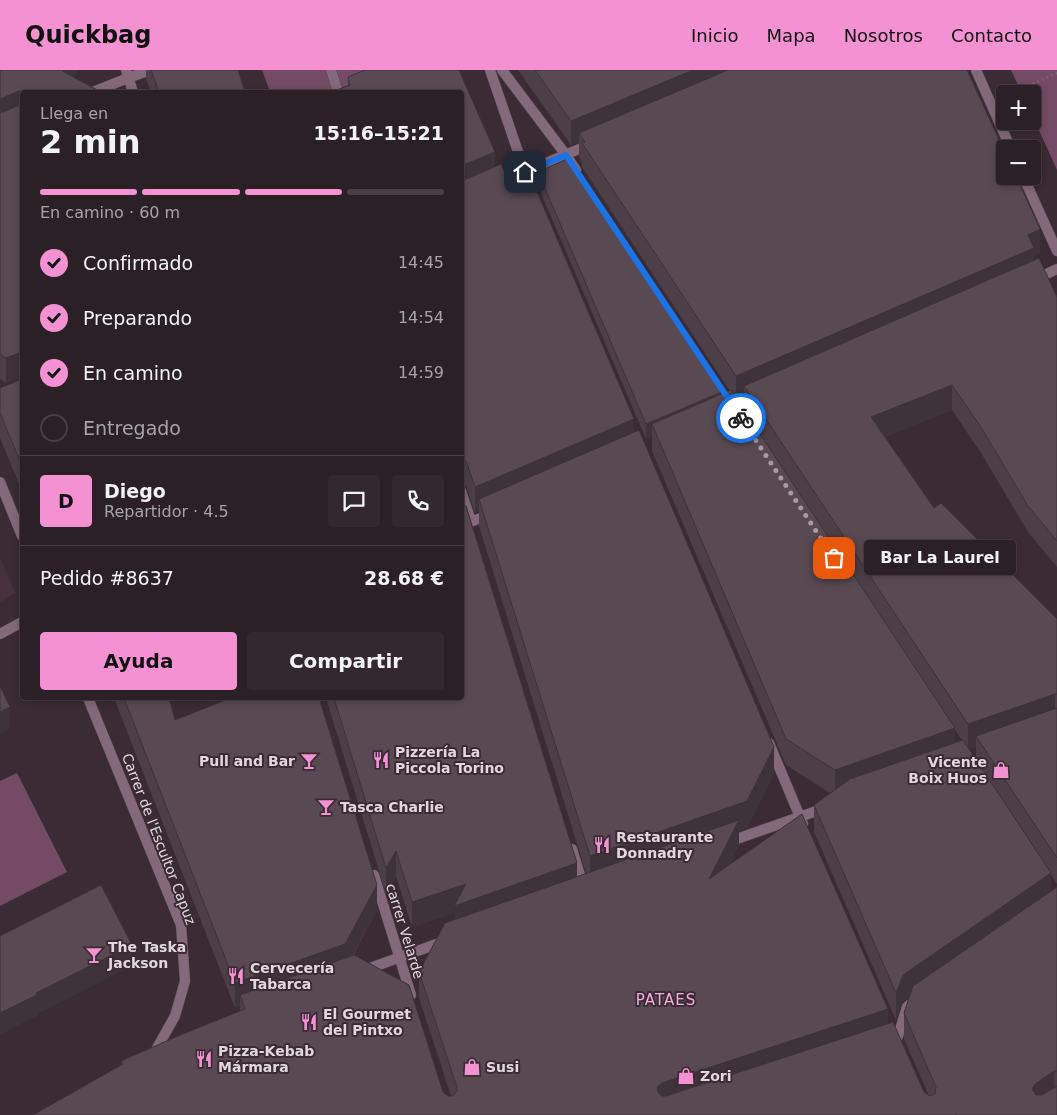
<!DOCTYPE html>
<html lang="es">
<head>
<meta charset="utf-8">
<style>
  body { margin:0; font-family:"DejaVu Sans",sans-serif; background:#34282f; color:#f1f3f6; height:100vh; display:flex; flex-direction:column; font-size:19px; white-space:nowrap }
  * { box-sizing:border-box; margin:0 }
  p { font-size:16px; color:#a6a3a7 }
  .icon { flex:none; width:28px; height:28px; fill:none; stroke:currentColor; stroke-width:2; stroke-linecap:round; stroke-linejoin:round }
  .map { position:relative; flex:1; overflow:hidden }
  .side { position:absolute; left:20px; top:20px; width:444px; height:610px; display:flex; flex-direction:column; background:#2c2027; border-radius:5px; box-shadow:0 2px 8px #0003,0 0 0 1px #483e44 }
  .side>* { flex:none }
  .controls { position:absolute; left:996px; top:15px; display:grid; gap:10px }
  .controls a { display:grid; place-items:center; width:45px; height:45px; border-radius:5px; background:#2c2027; box-shadow:0 2px 8px #0003,0 0 0 1px #483e44; font-size:25px }
  .pin { position:absolute; display:grid; place-items:center; width:42px; height:42px; color:#fff; margin:-21px; border-radius:10px; box-shadow:0 2px 8px #0006 }
  .courier { position:absolute; display:grid; place-items:center; width:50px; height:50px; margin:-25px; border:4px solid #1a73e8; border-radius:50%; background:#fff; color:#222; box-shadow:0 1px 6px #0007 }
  .bubble { position:absolute; height:35px; border-radius:5px; background:#2c2027; box-shadow:0 2px 8px #0003,0 0 0 1px #483e44; font-size:16px; font-weight:600; line-height:35px; text-align:center }
  .overview em { font-style:normal; font-weight:600 }
  .overview div { display:flex; flex-direction:column-reverse }
  .overview { display:flex; align-items:center; justify-content:space-between; height:85px; padding:0 20px }
  h1 { font-size:32px; font-weight:600; line-height:38px }
  .bar { display:grid; grid-template-columns:repeat(4,1fr); gap:8px 5px; align-content:center; height:60px; padding:0 20px }
  .bar i { height:6px; border-radius:4px; background:#483e44 }
  .bar .current { background:#f491d3 }
  .bar p { grid-column:span 4 }
  .line { display:flex; align-items:center; gap:12px; padding:0 20px; border-top:1px solid #483e44 }
  .line div { flex:1 }
  .round { display:grid; place-items:center; flex:none; width:52px; height:52px; border-radius:5px; background:#34282f }
  ol { padding:0 20px; list-style:none }
  li { display:flex; align-items:center; gap:15px; height:55px }
  li p { margin-inline-start:auto }
  li .icon { padding:5px; border-radius:50%; background:#f491d3; color:#111; stroke-width:4 }
  li:last-child { color:#a6a3a7 }
  li i { width:28px; height:28px; border:2px solid #483e44; border-radius:50% }
  .button { display:flex; gap:10px; margin-top:auto; padding:10px 20px }
  .button a { flex:1; height:58px; border-radius:5px; background:#f491d3; color:#111; font-size:20px; font-weight:600; line-height:58px; text-align:center }
  .button a+a { background:#34282f; color:#f1f3f6 }
  header { display:flex; align-items:center; gap:30px; box-sizing:border-box; height:70px; padding:0 25px; background:#f491d3; color:#111 }
  header strong { font-size:24px }
  nav { display:flex; gap:28px; margin-inline-start:auto; font-size:18px }
  .map>svg:first-child { display:block }
</style>
</head>
<body>
<header>
<strong>Quickbag</strong>
<nav><a>Inicio</a><a>Mapa</a><a>Nosotros</a><a>Contacto</a></nav>
</header>
<div class="map">
<svg width="1057" height="1045" viewBox="0 0 1057 1045">
  <rect width="100%" height="100%" fill="#3a2b34"/>
  <!-- built -->
  <path fill="#46313f" d="M 0,488 L 16,523 L 0,532 Z"/>
  <!-- green -->
  <path fill="#744a65" d="M 262,0 L 419,0 L 369,22 L 270,22 Z
    M 1011,0 L 1057,0 L 1057,100 L 1033,47 L 1032,24 L 1022,24 Z
    M 17,703 L 67,802 L 0,836 L 0,711 Z"/>
  <g fill="none" stroke-linecap="round" stroke-linejoin="round">
    <!-- pedestrian casing -->
    <g stroke="#55474f" stroke-width="11">
      <path id="pedestrian" d="M 331,0 L 338,22
        M 490,0 L 527,108
        M 502,0 L 566,85
        M 128,8 L 150,0
        M 0,564 L 22,552
        M 769,673 L 803,754"/>
    </g>
    <!-- minor casing -->
    <g stroke="#55474f" stroke-width="11">
      <path id="minor" d="M 126,0 L 133,22
        M 976,0 L 1011,79
        M 93,22 L 128,8
        M 566,85 L 576,100
        M 517,105 L 591,74
        M 1023,106 L 1057,181
        M 1034,210 L 1057,199
        M 0,412 L 22,466
        M 461,421 L 470,448
        M 461,456 L 490,444
        M 88,628 L 181,855 L 185,911 L 175,946 L 157,978
        M 728,772 L 825,738
        M 572,779 L 584,818
        M 374,805 L 411,925
        M 362,901 L 445,871
        M 891,971 L 897,969 L 907,937 L 909,935"/>
    </g>
    <!-- path -->
    <path stroke="#80737b" stroke-width="3" stroke-dasharray="1 4" stroke-linecap="butt" d="M 1015,22 L 1057,3"/>
    <!-- pedestrian -->
    <use href="#pedestrian" stroke="#836979" stroke-width="10"/>
    <!-- minor -->
    <use href="#minor" stroke="#836979" stroke-width="10"/>
  </g>
  <!-- wall -->
  <path fill="#4d3f47" fill-rule="evenodd" d="M 0,0 L 74,8 L 101,22 L 22,22 L 22,421 L 0,368 L 0,318 L 21,309 L 21,308 L 6,313 L 0,309 Z
    M 146,0 L 238,0 L 245,22 L 151,22 L 146,9 Z
    M 365,0 L 459,0 L 495,82 L 495,97 L 501,94 L 506,105 L 526,96 L 634,349 L 634,362 L 639,360 L 774,677 L 774,704 L 747,758 L 739,761 L 739,775 L 729,796 L 802,744 L 888,939 L 888,954 L 893,952 L 924,1022 L 929,1026 L 904,969 L 904,943 L 909,927 L 903,931 L 896,950 L 814,762 L 814,735 L 830,723 L 786,695 L 652,381 L 652,366 L 646,369 L 538,116 L 538,102 L 569,88 L 724,321 L 724,323 L 730,321 L 582,97 L 582,92 L 579,87 L 579,72 L 571,75 L 518,0 L 967,0 L 1005,83 L 1005,106 L 1016,106 L 1040,159 L 1040,183 L 1034,186 L 1034,191 L 1039,188 L 1057,227 L 1057,497 L 1028,462 L 981,383 L 952,340 L 884,367 L 934,438 L 941,433 L 1057,549 L 1057,814 L 1051,805 L 1051,821 L 1057,817 L 1057,1045 L 33,1045 L 121,995 L 121,991 L 178,966 L 240,941 L 240,936 L 235,938 L 114,628 L 169,628 L 175,650 L 231,628 L 319,628 L 377,815 L 377,840 L 353,886 L 354,885 L 409,915 L 443,1022 L 448,1026 L 451,1026 L 419,928 L 419,902 L 445,853 L 454,850 L 454,843 L 412,857 L 396,806 L 386,824 L 326,628 L 461,628 L 461,420 L 462,423 L 462,437 L 466,436 L 577,793 L 577,807 L 586,803 L 479,456 L 479,441 L 475,443 L 466,416 L 461,415 L 461,22 L 331,22 L 348,16 L 348,7 ZM 744,326 L 744,339 L 737,329 ZM 955,660 L 962,670 L 955,672 ZM 976,677 L 976,690 L 969,680 Z"/>
  <!-- shaded-wall -->
  <path fill="#3e333a" d="M 63,0 L 79,0 L 64,22 L 62,1 Z
    M 693,0 L 749,0 L 579,63 L 579,72 L 571,75 L 571,51 Z
    M 19,21 L 19,46 L 0,54 L 0,29 Z
    M 495,82 L 495,107 L 461,122 L 461,96 Z
    M 1040,159 L 1040,183 L 1034,186 L 1034,202 L 744,316 L 744,326 L 736,330 L 736,306 Z
    M 22,282 L 22,297 L 21,297 L 21,308 L 6,313 L 6,288 Z
    M 952,315 L 952,340 L 871,373 L 871,347 Z
    M 724,321 L 724,335 L 652,354 L 652,366 L 646,369 L 646,354 Z
    M 634,349 L 634,374 L 479,429 L 479,441 L 475,443 L 475,417 Z
    M 461,423 L 462,423 L 462,448 L 461,449 Z
    M 1055,624 L 1055,650 L 976,666 L 976,677 L 968,680 L 968,654 Z
    M 10,637 L 10,658 L 0,664 L 0,642 Z
    M 955,658 L 955,685 L 835,727 L 835,700 Z
    M 774,677 L 774,704 L 747,758 L 739,761 L 739,775 L 709,835 L 590,813 L 590,786 Z
    M 396,781 L 396,806 L 386,824 L 386,798 Z
    M 577,793 L 577,818 L 454,861 L 454,843 L 412,857 L 412,832 L 466,814 Z
    M 1051,803 L 1051,830 L 903,931 L 896,950 L 896,923 L 903,905 Z
    M 377,815 L 377,840 L 345,899 L 240,925 L 240,936 L 235,938 L 235,913 Z
    M 132,875 L 132,896 L 37,944 L 37,946 L 0,965 L 0,943 L 36,923 Z
    M 888,939 L 888,965 L 657,1043 L 657,1017 L 662,1013 Z
    M 1054,1001 L 1054,1027 L 1035,1039 L 1032,1019 L 1035,1014 Z"/>
  <!-- building -->
  <path fill="#594953" stroke="#3e333a" d="M 0,0 L 63,0 L 62,1 L 101,22 L 27,22 L 26,21 L 19,21 L 0,29 Z
    M 151,0 L 238,0 L 245,22 L 159,22 Z
    M 365,0 L 459,0 L 495,82 L 461,96 L 461,22 L 331,22 L 350,15 L 348,7 Z
    M 535,0 L 693,0 L 571,51 Z
    M 728,0 L 967,0 L 1005,83 L 1005,106 L 1016,106 L 1040,159 L 1028,165 L 1034,178 L 736,306 L 582,73 L 585,72 L 579,63 Z
    M 22,34 L 22,282 L 6,288 L 0,284 L 0,42 L 3,42 Z
    M 569,88 L 724,321 L 646,354 L 538,102 Z
    M 501,94 L 506,105 L 526,96 L 634,349 L 475,417 L 466,391 L 461,390 L 461,110 L 464,110 Z
    M 1039,188 L 1057,227 L 1057,471 L 1028,436 L 981,357 L 952,315 L 871,347 L 934,438 L 941,433 L 1057,549 L 1057,624 L 1055,624 L 968,654 L 744,316 Z
    M 22,309 L 22,396 L 0,343 L 0,318 Z
    M 731,320 L 955,658 L 835,700 L 786,669 L 652,354 Z
    M 639,360 L 774,677 L 747,731 L 590,786 L 479,429 Z
    M 466,436 L 577,793 L 454,836 L 466,814 L 412,832 L 396,781 L 386,798 L 334,628 L 461,628 L 461,437 Z
    M 0,616 L 10,637 L 0,642 Z
    M 124,628 L 169,628 L 175,650 L 231,628 L 319,628 L 377,815 L 345,874 L 235,913 Z
    M 1057,638 L 1057,788 L 976,666 Z
    M 963,670 L 1051,803 L 903,905 L 896,923 L 814,735 L 850,709 Z
    M 802,744 L 888,939 L 662,1013 L 657,1017 L 658,1022 L 662,1026 L 666,1026 L 893,952 L 924,1022 L 929,1026 L 935,1024 L 936,1017 L 904,943 L 913,916 L 1057,817 L 1057,1001 L 1054,1001 L 1035,1014 L 1032,1019 L 1036,1025 L 1042,1025 L 1057,1016 L 1057,1045 L 957,1045 L 956,1044 L 956,1045 L 33,1045 L 123,994 L 121,991 L 178,966 L 245,939 L 240,925 L 354,885 L 409,915 L 443,1022 L 448,1026 L 453,1026 L 457,1021 L 457,1017 L 419,902 L 445,853 L 739,750 L 709,809 Z
    M 101,815 L 132,875 L 36,923 L 37,925 L 0,943 L 0,866 Z"/>
  <g fill="none" stroke-linecap="round" stroke-linejoin="round">
    <!-- done -->
    <path stroke="#a79ba2" stroke-width="5" stroke-dasharray="0 9" d="M 741,348 L 834,488"/>
    <!-- route -->
    <path stroke="#1a73e8" stroke-width="6" d="M 525,102 L 566,85 L 741,348"/>
  </g>
  <!-- icons -->
  <defs>
    <g id="restaurant-bare" transform="scale(1.35)"><path d="M-5-6h1v4h1v-4h1v4h1v-4h1v5L-1.5 .5V6h-2V.5L-5-1ZM5-6V6H3V1.5H1.5Q1.5-4 5-6Z" fill="#f491d3" stroke="#3a2b34" stroke-width="2.5" paint-order="stroke"/></g>
    <g id="bar-bare" transform="scale(1.35)"><path d="M-6-5H6L.8 .8V4.5H3.5V6h-7V4.5H-.8V.8Z" fill="#f491d3" stroke="#3a2b34" stroke-width="2.5" paint-order="stroke"/></g>
    <g id="shop-bare" transform="scale(1.35)"><path d="M-5-2.5h2.3a2.7 3.5 0 0 1 5.4 0H5L5.5 6h-11ZM-1.5-2.5h3a1.5 2.3 0 0 0-3 0Z" fill="#f491d3" stroke="#3a2b34" stroke-width="2.5" paint-order="stroke"/></g>
  </defs>
  <g fill-rule="evenodd">
    <use href="#restaurant-bare" x="381" y="690"/>
    <use href="#bar-bare" x="309" y="691"/>
    <use href="#shop-bare" x="1001" y="700"/>
    <use href="#bar-bare" x="326" y="737"/>
    <use href="#restaurant-bare" x="602" y="775"/>
    <use href="#bar-bare" x="94" y="885"/>
    <use href="#restaurant-bare" x="236" y="906"/>
    <use href="#restaurant-bare" x="309" y="952"/>
    <use href="#restaurant-bare" x="204" y="989"/>
    <use href="#shop-bare" x="472" y="997"/>
    <use href="#shop-bare" x="686" y="1006"/>
  </g>
  <g text-anchor="middle" dominant-baseline="central" stroke-width="4" stroke-linejoin="round" paint-order="stroke">
    <!-- poi labels -->
    <g font-size="14" font-weight="bold" fill="#e1d7dd" stroke="#3a2b34" text-anchor="start">
      <text x="395" y="682">Pizzería La<tspan x="395" dy="16">Piccola Torino</tspan></text>
      <text x="295" y="691" text-anchor="end">Pull and Bar</text>
      <text x="987" y="692" text-anchor="end">Vicente<tspan x="987" dy="16">Boix Huos</tspan></text>
      <text x="340" y="737">Tasca Charlie</text>
      <text x="616" y="767">Restaurante<tspan x="616" dy="16">Donnadry</tspan></text>
      <text x="108" y="877">The Taska<tspan x="108" dy="16">Jackson</tspan></text>
      <text x="250" y="898">Cervecería<tspan x="250" dy="16">Tabarca</tspan></text>
      <text x="323" y="944">El Gourmet<tspan x="323" dy="16">del Pintxo</tspan></text>
      <text x="218" y="981">Pizza-Kebab<tspan x="218" dy="16">Mármara</tspan></text>
      <text x="486" y="997">Susi</text>
      <text x="700" y="1006">Zori</text>
    </g>
    <!-- street labels -->
    <g font-size="14" fill="#e1d7dd" stroke="#3a2b34">
      <text transform="translate(159 769) rotate(69)">Carrer de l'Escultor Capuz</text>
      <text transform="translate(405 861) rotate(73)">carrer Velarde</text>
    </g>
    <!-- neighbourhood labels -->
    <g font-size="15" letter-spacing="1" fill="#f5afdc" stroke="#3a2b34">
      <text x="666" y="930">PATAES</text>
    </g>
  </g>
</svg>
<div class="controls">
<a>+</a>
<a>−</a>
</div>
<div class="pin" style="left:834px;top:488px;background:#ea580c"><svg class="icon" aria-label="bag" viewBox="0 0 24 24"><path d="M5 8h14l-1 12H6zM9 8a3 3 0 0 1 6 0"/></svg></div>
<div class="pin" style="left:525px;top:102px;background:#1f2937"><svg class="icon" aria-label="home" viewBox="0 0 24 24"><path d="M3 11l9-7 9 7M6 9v11h12V9"/></svg></div>
<div class="courier" style="left:741px;top:348px"><svg class="icon" aria-label="bike" viewBox="0 0 24 24"><circle cx="6" cy="16" r="4"/><circle cx="18" cy="16" r="4"/><path d="M6 16l4-8h5l3 8M10 8l3 8H6M13 5h3"/></svg></div>
<div class="bubble" style="left:864px;top:470px;width:152px">Bar La Laurel</div>
<section class="side">
<div class="overview"><div><h1>2 min</h1><p>Llega en</p></div><em>15:16–15:21</em></div>
<div class="bar"><i class="current"></i><i class="current"></i><i class="current"></i><i></i><p>En camino · 60 m</p></div>
<ol>
<li><svg class="icon" aria-label="check" viewBox="0 0 24 24"><path d="M5 12l5 5 9-10"/></svg>Confirmado<p>14:45</p></li>
<li><svg class="icon" aria-label="check" viewBox="0 0 24 24"><path d="M5 12l5 5 9-10"/></svg>Preparando<p>14:54</p></li>
<li><svg class="icon" aria-label="check" viewBox="0 0 24 24"><path d="M5 12l5 5 9-10"/></svg>En camino<p>14:59</p></li>
<li><i></i>Entregado</li>
</ol>
<div class="line" style="height:90px"><b class="round" style="background:#f491d3;color:#111">D</b><div><b>Diego</b><p>Repartidor · 4.5</p></div><a class="round"><svg class="icon" aria-label="chat" viewBox="0 0 24 24"><path d="M4 5h16v11H9l-5 4z"/></svg></a><a class="round"><svg class="icon" aria-label="phone" viewBox="0 0 24 24"><path d="M5 4h4l2 5-3 2q2 4 5 5l2-3 5 2v4C11 20 4 13 5 4z"/></svg></a></div>
<div class="line" style="height:65px"><div>Pedido #8637</div><b>28.68 €</b></div>
<div class="button"><a>Ayuda</a><a>Compartir</a></div>
</section>
</div>
</body>
</html>
